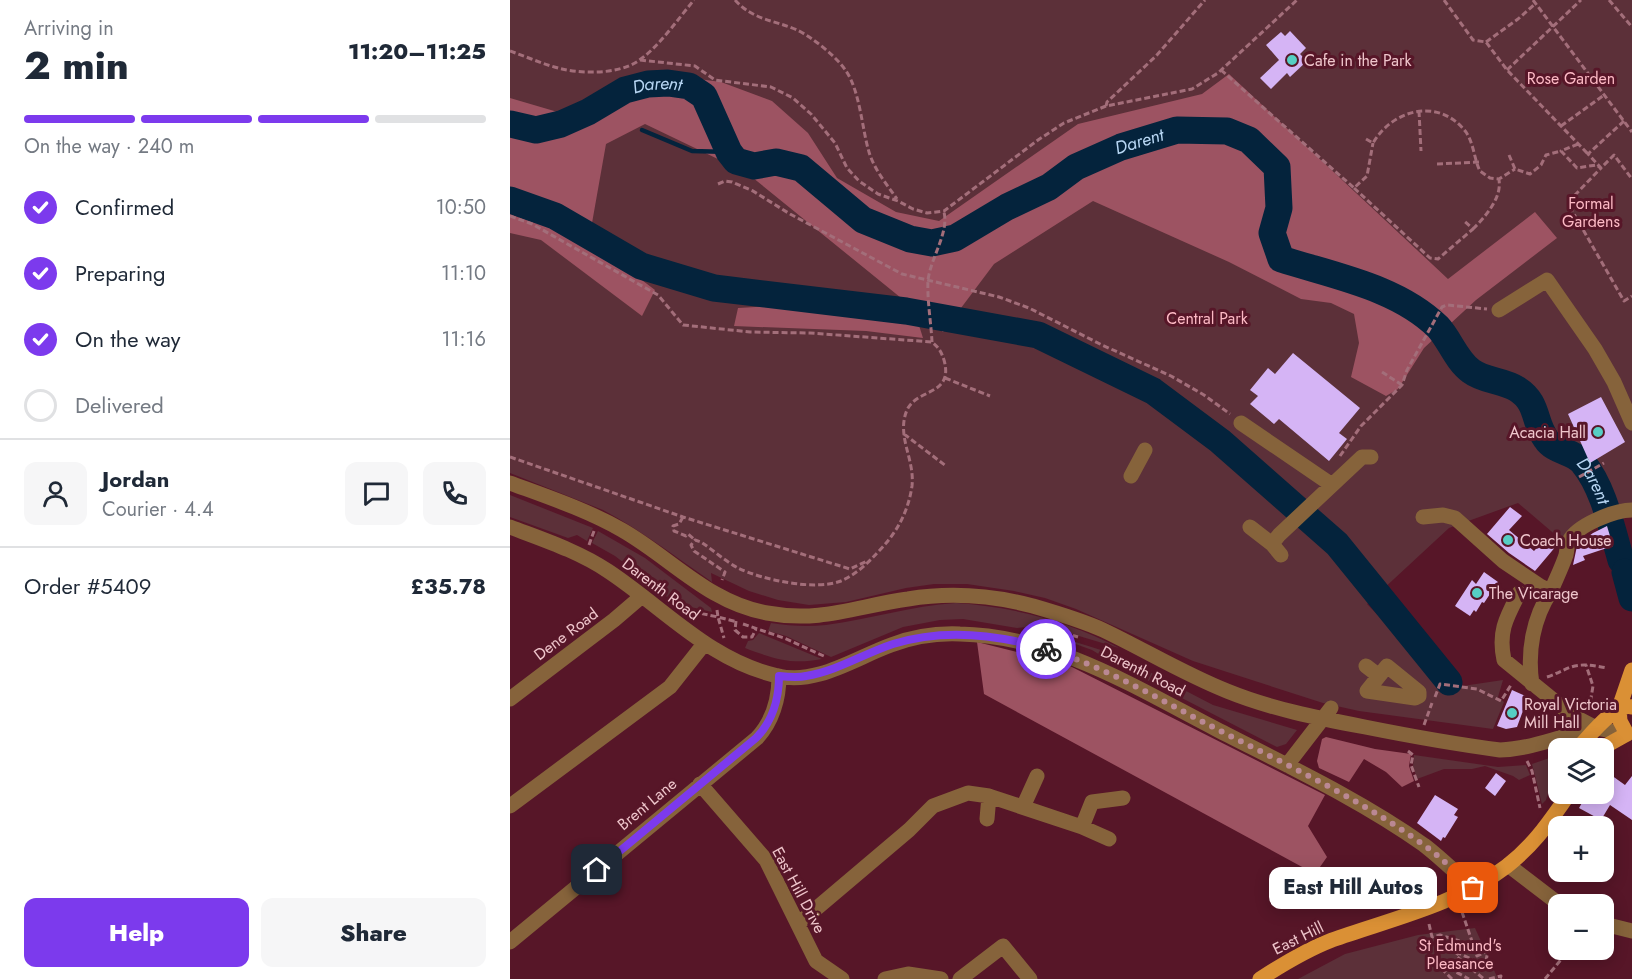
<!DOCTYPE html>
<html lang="en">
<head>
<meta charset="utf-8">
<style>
  body { margin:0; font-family:Jost,sans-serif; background:#f6f6f7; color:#1f2937; height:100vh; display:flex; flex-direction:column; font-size:22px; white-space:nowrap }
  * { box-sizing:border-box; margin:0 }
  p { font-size:20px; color:#747a83 }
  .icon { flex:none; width:33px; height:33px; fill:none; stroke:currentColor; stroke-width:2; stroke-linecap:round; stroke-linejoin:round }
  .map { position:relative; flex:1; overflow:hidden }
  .sheet { display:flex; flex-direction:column; background:#fff; width:510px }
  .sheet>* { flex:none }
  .fabs { position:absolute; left:1038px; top:738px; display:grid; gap:12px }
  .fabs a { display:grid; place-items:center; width:66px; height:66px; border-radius:12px; background:#fff; box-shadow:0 3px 15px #0003; font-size:30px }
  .pin { position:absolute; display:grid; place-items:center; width:51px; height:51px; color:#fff; margin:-26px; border-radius:12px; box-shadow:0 3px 9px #0006 }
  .courier { position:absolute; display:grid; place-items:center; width:60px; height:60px; margin:-30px; border:4px solid #7c3aed; border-radius:50%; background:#fff; color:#222; box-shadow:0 2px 8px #0007 }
  .bubble { position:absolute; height:42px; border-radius:12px; background:#fff; box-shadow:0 3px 15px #0003; font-size:20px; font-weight:800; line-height:42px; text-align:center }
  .overview em { font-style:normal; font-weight:800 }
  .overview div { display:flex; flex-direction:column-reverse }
  .overview { display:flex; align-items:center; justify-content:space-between; height:102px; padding:0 24px }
  h1 { font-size:39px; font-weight:800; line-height:45px }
  .bar { display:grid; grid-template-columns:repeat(4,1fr); gap:9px 6px; align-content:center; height:72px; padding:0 24px }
  .bar i { height:8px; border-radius:4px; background:#e0e1e3 }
  .bar .current { background:#7c3aed }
  .bar p { grid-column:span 4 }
  .line { display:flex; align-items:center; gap:15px; padding:0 24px; border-top:2px solid #e0e1e3 }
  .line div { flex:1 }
  .round { display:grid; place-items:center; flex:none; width:63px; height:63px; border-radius:12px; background:#f6f6f7 }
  ol { padding:0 24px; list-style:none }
  li { display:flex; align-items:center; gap:18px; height:66px }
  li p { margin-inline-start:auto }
  li .icon { padding:6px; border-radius:50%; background:#7c3aed; color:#fff; stroke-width:4 }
  li:last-child { color:#747a83 }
  li i { width:33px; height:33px; border:3px solid #e0e1e3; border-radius:50% }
  .primary-button { display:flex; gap:12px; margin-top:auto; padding:12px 24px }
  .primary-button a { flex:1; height:69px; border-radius:12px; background:#7c3aed; color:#fff; font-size:24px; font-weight:800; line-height:69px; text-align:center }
  .primary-button a+a { background:#f6f6f7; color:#1f2937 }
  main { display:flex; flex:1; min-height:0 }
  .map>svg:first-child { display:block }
</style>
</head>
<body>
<main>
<section class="sheet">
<div class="overview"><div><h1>2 min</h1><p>Arriving in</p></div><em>11:20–11:25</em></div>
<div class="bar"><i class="current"></i><i class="current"></i><i class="current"></i><i></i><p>On the way · 240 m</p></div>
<ol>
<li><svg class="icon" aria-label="check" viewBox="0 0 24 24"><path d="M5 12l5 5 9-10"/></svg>Confirmed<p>10:50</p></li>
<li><svg class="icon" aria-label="check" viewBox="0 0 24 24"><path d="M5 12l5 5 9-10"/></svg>Preparing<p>11:10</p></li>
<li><svg class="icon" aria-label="check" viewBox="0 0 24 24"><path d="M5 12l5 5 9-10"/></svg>On the way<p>11:16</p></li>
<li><i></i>Delivered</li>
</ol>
<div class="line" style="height:108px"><a class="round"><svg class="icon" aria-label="person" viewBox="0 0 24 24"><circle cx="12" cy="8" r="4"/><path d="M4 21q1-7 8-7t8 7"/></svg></a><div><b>Jordan</b><p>Courier · 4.4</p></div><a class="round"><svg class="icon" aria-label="chat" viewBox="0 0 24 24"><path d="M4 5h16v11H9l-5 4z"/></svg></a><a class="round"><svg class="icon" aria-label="phone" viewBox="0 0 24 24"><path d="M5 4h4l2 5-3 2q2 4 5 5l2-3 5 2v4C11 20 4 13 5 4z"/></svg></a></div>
<div class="line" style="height:78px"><div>Order #5409</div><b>£35.78</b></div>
<div class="primary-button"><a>Help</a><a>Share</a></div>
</section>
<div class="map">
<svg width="1122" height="979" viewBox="0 0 1122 979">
  <rect width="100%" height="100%" fill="#571628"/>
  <!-- green -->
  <path fill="#5c3039" d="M 0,0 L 1122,0 L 1122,504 L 1055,543 L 1008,503 L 939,528 L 857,604 L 939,688 L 993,680 L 988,697 L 994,702 L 983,729 L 849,711 L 813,703 L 683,661 L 566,609 L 535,598 L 504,591 L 457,584 L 424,584 L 396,588 L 336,602 L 299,605 L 268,600 L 239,591 L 201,573 L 202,582 C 166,557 132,531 93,510 L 0,473 Z
    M 0,495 L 83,528 L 77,541 L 67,535 L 58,538 L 0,517 Z
    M 88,531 L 135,558 L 201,608 L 202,612 L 164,603 L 149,590 L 105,556 L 82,543 Z
    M 446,603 C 503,607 559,621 609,648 L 539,627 L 526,626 L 507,628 L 453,619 L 430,620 L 393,627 L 321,657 L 276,636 L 258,631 L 261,623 C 279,626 298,627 316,625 C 360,619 401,606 446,603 Z
    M 527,630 L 607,655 L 703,705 L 787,730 L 776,744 L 767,747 L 600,661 L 582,650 Z
    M 249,633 L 312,659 C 282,665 264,659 235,648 L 238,641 L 243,640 Z
    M 904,755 L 988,767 L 1016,765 L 1020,775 L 1009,780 L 1003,776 L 975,766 L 962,769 L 934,769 L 907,779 L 903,766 Z
    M 1048,755 L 1036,800 L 1032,804 L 1022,764 Z
    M 965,928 L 988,979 L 788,979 L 835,954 L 908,935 Z"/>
  <!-- forest -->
  <path fill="#9d5362" d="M 136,72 L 211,82 L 262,101 L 298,133 L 327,178 L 386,212 L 429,221 L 568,124 L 692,94 L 719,74 L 938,279 L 1025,212 L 1047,238 L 966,300 L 914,348 L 888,389 L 876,396 L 841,377 L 849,343 L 844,314 L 821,303 L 791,299 L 719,262 L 583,201 L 484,264 L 433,332 L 237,173 L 135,124 L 96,144 L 79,240 L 145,290 L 132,316 L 31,240 L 0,233 L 0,98 L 51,113 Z
    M 281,305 L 407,319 L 413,338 L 356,331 L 224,326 L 228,308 Z
    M 467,642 L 556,664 L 815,795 L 798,826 L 817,857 L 805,874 L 474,694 Z
    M 816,737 L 865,749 L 901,754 L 899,766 L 904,781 L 892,787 L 876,772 L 854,759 L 839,782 L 809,768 L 807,761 L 812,739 Z"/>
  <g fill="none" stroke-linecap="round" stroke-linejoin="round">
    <!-- stream -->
    <path stroke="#04233c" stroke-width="4.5" d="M 132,130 L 182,151 L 219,152"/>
    <!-- river -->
    <g stroke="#04233c" stroke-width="27">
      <path id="s1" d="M 0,124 L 26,130 L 51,124 L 78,112 L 115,90 L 138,84 L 158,83 L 179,86 L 194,96 L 219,152 L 226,161 L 244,166 L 266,162 L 291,168 L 353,220 L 400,239 L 422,243 L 445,238 L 497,207 L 539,187 L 566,167 L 611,147 L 667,130 L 717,131 L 739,140 L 767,167 L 769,208 L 762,233 L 771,259 C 824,276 887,287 928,327 C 940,340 946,360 961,371 C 974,381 993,380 1007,389 C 1029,403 1023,421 1036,439 C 1044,452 1064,451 1073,463 C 1094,488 1102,530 1111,560"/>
      <path d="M 0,200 L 45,216 L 131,266 L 204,288 L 396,311 L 528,335 L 643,391 L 710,441 L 827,544 L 939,682"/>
      <path d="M 1115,572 L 1122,598"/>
    </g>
  </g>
  <!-- building -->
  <path fill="#d5b4f5" d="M 780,31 L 796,48 L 790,54 L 797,61 L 780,77 L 777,73 L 761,89 L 750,78 L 769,60 L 756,45 L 771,32 L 775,36 Z
    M 783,353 L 850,408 L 829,433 L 837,439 L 819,461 L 769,419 L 764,424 L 740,404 L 748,396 L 740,390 L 758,368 L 765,374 Z
    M 1091,397 L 1115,442 L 1080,463 L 1058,414 Z
    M 1000,507 L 1012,516 L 999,530 L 1024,551 L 1037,537 L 1047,545 L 1025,571 L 999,553 L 977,534 Z
    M 1097,526 L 1103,546 L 1073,556 L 1075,560 L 1063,565 L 1067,546 L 1071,542 L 1083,533 Z
    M 974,572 L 988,582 L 974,603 L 972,602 L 966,612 L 964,610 L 960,616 L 945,606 L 962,580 L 966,584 Z
    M 1002,690 L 1018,697 L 1007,727 L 996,729 L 987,726 Z
    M 1094,770 L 1115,785 L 1122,776 L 1122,820 L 1100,805 L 1091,820 L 1069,808 L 1077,794 L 1094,794 Z
    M 986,773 L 996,781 L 985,796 L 975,788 Z
    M 925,795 L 948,809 L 944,815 L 948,817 L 935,838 L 933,837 L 931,841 L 907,823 Z"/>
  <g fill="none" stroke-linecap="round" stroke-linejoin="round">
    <!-- path -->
    <path stroke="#a36e7a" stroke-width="3" stroke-dasharray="6 3" stroke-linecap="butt" d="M 225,0 C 243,20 264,20 287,30 C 302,37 327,57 336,71 C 350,91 352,129 359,152 C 364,169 377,185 387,199
      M 934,0 L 963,40 L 976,42 L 997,70 L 1078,154
      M 1023,0 L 1122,132
      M 1099,0 L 1122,27
      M 976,42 L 1008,19 L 1026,3
      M 0,51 C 17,57 35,65 52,69 C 75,74 109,74 128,61 C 148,48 168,19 184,0
      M 130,60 L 185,66 L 205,80 L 261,87 L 283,98 L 301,114 L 325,143 L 337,168 L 349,181 L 368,194 L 388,201 L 403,209 L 417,213 L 434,211 L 528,140 L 554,123 L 596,106 L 682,89 L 708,73 L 787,0
      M 711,70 L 844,188 L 857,176 L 863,143
      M 997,70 L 1071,0
      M 596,106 L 597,102 L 646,56 L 695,0
      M 909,111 L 911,151
      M 1114,121 L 1078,154 L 1091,168 L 1104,155 L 1122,179
      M 1051,126 L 1094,95
      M 856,139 L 863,143 C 883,109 929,97 956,132 C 964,144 964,159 970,171 L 980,178 L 989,179 L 1005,169
      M 1068,144 L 1051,151 L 1067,168 L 1086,165 L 1091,168 L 1064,196 L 1060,207 L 1114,301 L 1122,296
      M 999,155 L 1005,169 L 1020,174 L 1031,165 L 1036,155 L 1051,151
      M 927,164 L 970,162
      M 208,184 L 215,181 L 222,182 L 243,191 L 280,214 L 392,274 L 489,297 L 519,308 L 592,345 L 661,376 L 694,395 L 720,414
      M 844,188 L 920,258 L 928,259 L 963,229 L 953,220
      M 0,216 L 22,224 L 148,295 L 173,325 L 240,332 L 300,333 L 422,342 C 429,348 431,351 434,360 C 444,396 407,388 397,410 C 386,436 405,459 402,486 C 398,513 386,534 367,553 C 357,564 345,575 331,581 C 305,591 253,580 228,568 C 215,561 203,550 191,542 L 185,540 L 181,545 L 184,551 L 215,572 L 212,580
      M 963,229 C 975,217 992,198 989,180
      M 422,342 C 421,322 417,300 418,280 C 421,257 439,233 434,212
      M 872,372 L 892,385
      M 435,378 L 480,396
      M 394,434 L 436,466
      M 830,456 L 851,426 L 892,385 L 897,370 L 932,307 L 937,305 L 977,309
      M 0,457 L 173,517 L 340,569 L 357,561
      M 1069,477 L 1094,463
      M 173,517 L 169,524 L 163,526 L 164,531 L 176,536 L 178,534 L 185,540
      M 79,545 L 84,531
      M 174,610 L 208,617 L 214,638
      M 207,610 L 208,617 L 227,622
      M 226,621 L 225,630 L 233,637 L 242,637 L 246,629
      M 233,624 L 274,638 L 316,657
      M 519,629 L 538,628 L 568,637
      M 1037,677 C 1046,674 1053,670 1061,667 C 1073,663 1085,666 1097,668
      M 925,697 L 930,684 L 967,689 L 991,701 L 1001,685
      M 1074,706 L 1080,704 L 1083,686 L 1076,665
      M 914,725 L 922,703
      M 898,751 L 903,755 L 901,765 L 909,787
      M 1017,761 L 1022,771 L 1030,808
      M 952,912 L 967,956 L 978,951 L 975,965 L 948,953 L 946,956 L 974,979
      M 919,924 L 922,937 L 930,935 L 963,945
      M 942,979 L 930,967 L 933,965 L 959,979
      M 979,979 L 991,976 L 990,979
      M 1035,979 L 1059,950"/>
    <!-- minor -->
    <path stroke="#86633b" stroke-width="15" d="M 989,310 L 1037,280 L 1085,349 L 1104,382 L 1122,423
      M 731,423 L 822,485
      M 621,476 L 635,450
      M 0,483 C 38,497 77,510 112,530 C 161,558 199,603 257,613 C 311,623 347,606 398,599 C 441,592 481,595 523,606 C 547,613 571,620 593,630 C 635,650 674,674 717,691 C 761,709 808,718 855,727 C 900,736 945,744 990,750 C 1023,749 1053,735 1086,728
      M 913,517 L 933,515 L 945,518 L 993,561 L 1030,586 L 1041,591 C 1046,579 1052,567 1056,555 C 1057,550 1057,545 1059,541 C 1067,525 1105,510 1122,510
      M 0,527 C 34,540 68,551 98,571 C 154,608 200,661 268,676 C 307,685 345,658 381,645 C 402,637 427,633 450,634 C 544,636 625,687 706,729 C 776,765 849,799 914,845 C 931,858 947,874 963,888
      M 740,527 L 762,544
      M 771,555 L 762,544 L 769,535 L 852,457 L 861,457
      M 1009,593 C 996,618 988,632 994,660 L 1063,716 L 1086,728 L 1117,734
      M 856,666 L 869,676
      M 877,666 L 909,692 L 909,696 L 905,698 L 857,691 Z
      M 1022,684 C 1017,652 1023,618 1041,591
      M 0,699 L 104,620 L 132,596
      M 777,765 L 821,708
      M 190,784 L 256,860 L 306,961 L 332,979
      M 0,806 L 160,687 L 194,644
      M 513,807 L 527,776
      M 477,819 L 479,796
      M 572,827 L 599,839
      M 998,865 L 1049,904
      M 288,924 L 399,830 L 423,806 L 458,793 L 479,796 L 572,827 L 582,802 L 613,798
      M 1094,924 L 1122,931
      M 0,942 L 247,738 C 262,722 269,699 269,676
      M 375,979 L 398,974 L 431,979
      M 450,979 L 493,946 L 520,979"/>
    <!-- major -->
    <path stroke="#da9035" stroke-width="15" d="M 1117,734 L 1110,721 L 1109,708 L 1122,670
      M 1068,748 C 1079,737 1105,702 1122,707
      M 1092,748 L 1117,734
      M 750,979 C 773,964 796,950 822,940 C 881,919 946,905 997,866 C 1026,843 1039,822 1059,794"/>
  </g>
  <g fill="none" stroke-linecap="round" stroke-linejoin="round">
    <!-- done -->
    <path stroke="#ba8893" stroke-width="6" stroke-dasharray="0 10.8" d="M 536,649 C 593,666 645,697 697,724 C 770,762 848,797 915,846 C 932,858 947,874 963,888"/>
    <!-- route -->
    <path stroke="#7c3aed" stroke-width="8" d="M 87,870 L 246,738 C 262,722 269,699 269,676 C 278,677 288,678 296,676 C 327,671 353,654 383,644 C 434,628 486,634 536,649"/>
  </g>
  <!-- markers -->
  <g fill="#56cec4" stroke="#571628" stroke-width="2">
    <circle cx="782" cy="60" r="6"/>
    <circle cx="1088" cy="432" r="6"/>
    <circle cx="998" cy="540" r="6"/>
    <circle cx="967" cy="593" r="6"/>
    <circle cx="1002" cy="713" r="6"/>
  </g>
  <g text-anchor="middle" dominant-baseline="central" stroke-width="6" stroke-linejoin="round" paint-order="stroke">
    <!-- poi labels -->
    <g font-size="16" fill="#efc6cc" stroke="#571628" text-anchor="start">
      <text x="794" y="60">Cafe in the Park</text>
      <text x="1076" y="432" text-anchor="end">Acacia Hall</text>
      <text x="1010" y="540">Coach House</text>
      <text x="979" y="593">The Vicarage</text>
      <text x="1014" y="704">Royal Victoria<tspan x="1014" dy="18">Mill Hall</tspan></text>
    </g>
    <!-- park labels -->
    <g font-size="16" fill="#fdbac5" stroke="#571628">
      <text x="1061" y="78">Rose Garden</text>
      <text x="1081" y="203">Formal<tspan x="1081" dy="18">Gardens</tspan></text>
      <text x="697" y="318">Central Park</text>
      <text x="950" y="945">St Edmund's<tspan x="950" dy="18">Pleasance</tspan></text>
    </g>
    <!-- street labels -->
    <g font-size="16" fill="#efc6cc" stroke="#571628">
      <text transform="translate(151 589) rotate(37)">Darenth Road</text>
      <text transform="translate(56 634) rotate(-37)">Dene Road</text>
      <text transform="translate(633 671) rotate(27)">Darenth Road</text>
      <text transform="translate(137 804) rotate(-40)">Brent Lane</text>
      <text transform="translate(289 890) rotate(62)">East Hill Drive</text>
      <text transform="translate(788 938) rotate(-26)">East Hill</text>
    </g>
    <!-- water labels -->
    <g font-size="18" font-style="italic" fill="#b7d6f3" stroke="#571628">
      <text stroke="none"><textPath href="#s1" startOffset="158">Darent</textPath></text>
      <text stroke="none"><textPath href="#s1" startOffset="734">Darent</textPath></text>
      <text stroke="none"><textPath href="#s1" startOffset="1383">Darent</textPath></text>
    </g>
  </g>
</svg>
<div class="fabs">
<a><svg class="icon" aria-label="layers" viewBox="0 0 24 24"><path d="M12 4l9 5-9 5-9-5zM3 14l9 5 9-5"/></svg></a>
<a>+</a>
<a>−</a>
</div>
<div class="pin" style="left:963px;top:888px;background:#ea580c"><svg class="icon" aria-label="bag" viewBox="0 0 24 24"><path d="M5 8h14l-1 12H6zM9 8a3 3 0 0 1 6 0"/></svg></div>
<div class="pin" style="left:87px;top:870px;background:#1f2937"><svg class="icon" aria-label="home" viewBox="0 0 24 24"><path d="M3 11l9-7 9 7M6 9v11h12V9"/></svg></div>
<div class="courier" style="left:536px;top:649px"><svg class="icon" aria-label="bike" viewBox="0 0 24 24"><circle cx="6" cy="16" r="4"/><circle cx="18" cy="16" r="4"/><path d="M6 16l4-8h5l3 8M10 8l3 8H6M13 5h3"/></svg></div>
<div class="bubble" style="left:759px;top:867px;width:168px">East Hill Autos</div>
</div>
</main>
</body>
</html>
